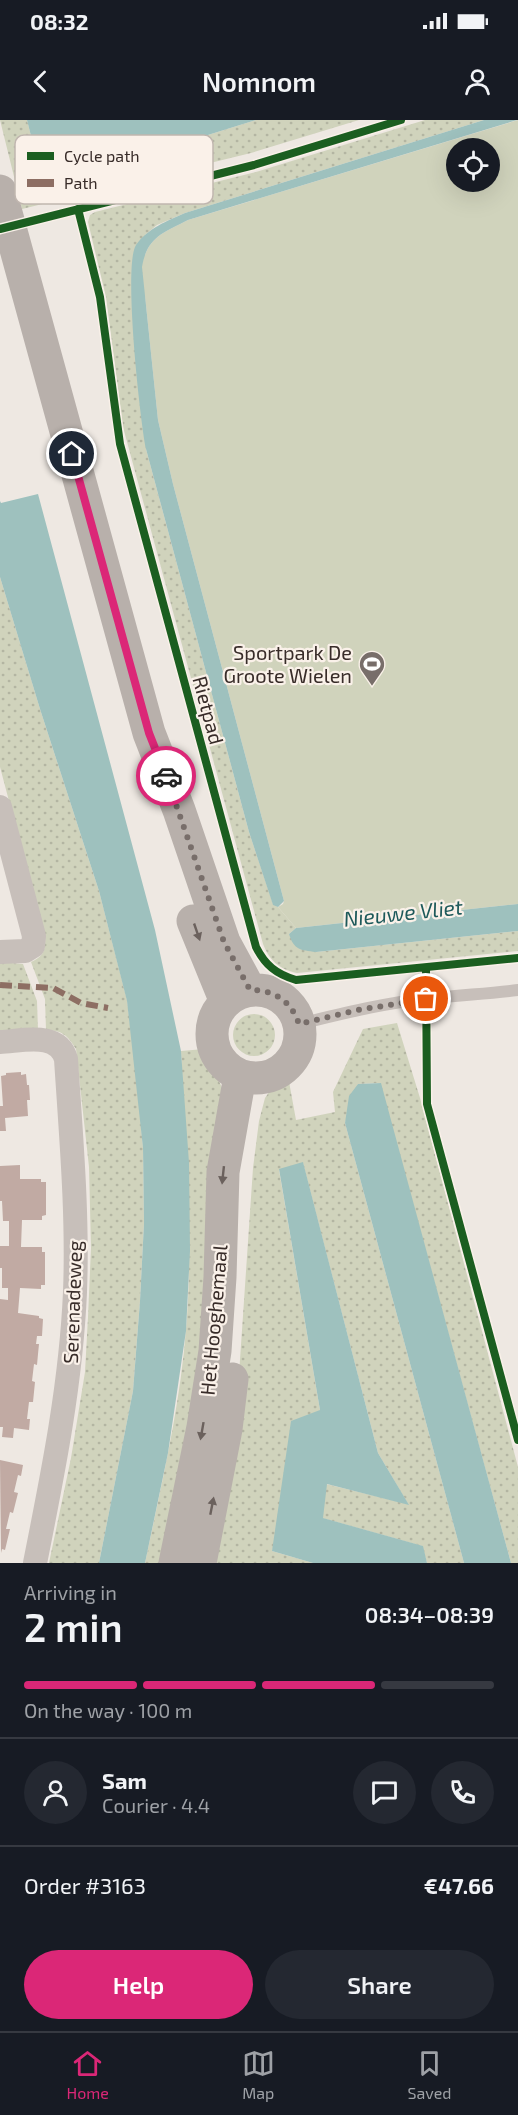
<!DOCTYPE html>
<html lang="en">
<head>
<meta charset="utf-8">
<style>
  body { margin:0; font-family:"Exo 2",sans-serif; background:#242831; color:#f1f3f6; height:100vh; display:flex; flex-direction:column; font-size:22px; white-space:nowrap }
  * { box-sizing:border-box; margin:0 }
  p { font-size:20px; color:#9ea1a6 }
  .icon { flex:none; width:33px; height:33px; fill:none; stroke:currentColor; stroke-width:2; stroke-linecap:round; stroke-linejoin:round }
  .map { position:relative; height:1443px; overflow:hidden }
  .panel { display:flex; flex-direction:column; background:#171b24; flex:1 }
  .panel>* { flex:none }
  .tools { position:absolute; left:446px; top:18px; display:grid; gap:12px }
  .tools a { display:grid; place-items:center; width:54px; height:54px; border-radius:50%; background:#171b24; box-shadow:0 6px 24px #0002; font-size:30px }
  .pin { position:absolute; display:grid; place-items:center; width:51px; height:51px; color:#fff; margin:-26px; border:3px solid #fff; border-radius:50%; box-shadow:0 2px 6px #0007 }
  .courier { position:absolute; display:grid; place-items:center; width:60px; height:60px; margin:-30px; border:4px solid #db2777; border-radius:50%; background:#fff; color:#222; box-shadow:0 2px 8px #0007 }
  .head em { font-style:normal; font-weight:600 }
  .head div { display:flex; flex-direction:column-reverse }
  .head { display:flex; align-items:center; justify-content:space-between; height:102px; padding:0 24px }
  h1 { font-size:39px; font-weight:600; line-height:45px }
  .bar { display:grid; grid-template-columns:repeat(4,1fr); gap:9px 6px; align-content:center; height:72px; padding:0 24px }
  .bar i { height:8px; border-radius:4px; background:#363941 }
  .bar .selected { background:#db2777 }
  .bar p { grid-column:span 4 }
  .line { display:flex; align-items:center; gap:15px; padding:0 24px; border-top:2px solid #363941 }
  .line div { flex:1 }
  .round { display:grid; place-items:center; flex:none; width:63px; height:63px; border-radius:32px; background:#242831 }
  .primary-button { display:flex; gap:12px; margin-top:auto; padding:12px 24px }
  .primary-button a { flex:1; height:69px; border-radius:36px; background:#db2777; color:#fff; font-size:24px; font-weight:600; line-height:69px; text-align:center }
  .primary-button a+a { background:#242831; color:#f1f3f6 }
  .status { display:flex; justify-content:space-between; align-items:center; height:42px; padding:0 30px; background:#171b24; direction:ltr }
  .status svg { height:16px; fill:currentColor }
  header { display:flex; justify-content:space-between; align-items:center; height:78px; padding:0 24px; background:#171b24; font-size:27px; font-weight:600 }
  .tab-bar { display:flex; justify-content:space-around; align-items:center; height:84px; border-top:2px solid #363941; background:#171b24; font-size:16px; color:#9ea1a6 }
  .tab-bar a { display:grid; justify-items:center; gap:3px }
  .tab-bar .selected { color:#db2777 }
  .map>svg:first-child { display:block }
</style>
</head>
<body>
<div class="status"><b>08:32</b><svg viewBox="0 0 49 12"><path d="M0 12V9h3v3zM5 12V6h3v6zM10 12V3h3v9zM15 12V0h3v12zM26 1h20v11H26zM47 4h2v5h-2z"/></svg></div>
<header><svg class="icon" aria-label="back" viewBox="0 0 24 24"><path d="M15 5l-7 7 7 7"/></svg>Nomnom<svg class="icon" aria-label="person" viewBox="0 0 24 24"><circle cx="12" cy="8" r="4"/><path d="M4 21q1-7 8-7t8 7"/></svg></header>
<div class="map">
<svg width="518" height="1443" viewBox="0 0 518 1443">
  <defs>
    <pattern id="grass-dots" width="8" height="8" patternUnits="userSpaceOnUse" patternTransform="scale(1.5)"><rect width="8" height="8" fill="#d0d3bc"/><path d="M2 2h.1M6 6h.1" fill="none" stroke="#b3b5a2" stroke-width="1.8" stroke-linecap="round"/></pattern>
  </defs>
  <rect width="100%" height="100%" fill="#eee8e2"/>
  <!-- grass -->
  <path fill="url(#grass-dots)" d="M 0,0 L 27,0 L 35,32 L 118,43 L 256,0 L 359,0 L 251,33 L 22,89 Z
    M 425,0 L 484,0 L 185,93 L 157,105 L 145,115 L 146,329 L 249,712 L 273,784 L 278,787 L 296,808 L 289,814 L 316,832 L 518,811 L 518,831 L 297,853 C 279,849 270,841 263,824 L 123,307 L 106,177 L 88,102 L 90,95 L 95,92 L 256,52 Z
    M 0,457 L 40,589 L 99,771 L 127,880 L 137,960 L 143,1028 L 144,1103 L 140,1181 L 133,1271 L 99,1443 L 49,1443 L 71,1338 L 85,1252 L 88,1197 L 91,1128 L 89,1047 L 76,929 C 68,916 62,910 46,910 L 45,879 L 31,842 C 43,837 46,830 45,817 L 0,647 Z
    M 0,842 L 23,844 L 37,881 L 38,910 L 0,912 Z
    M233 915a21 21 0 1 1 42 0a21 21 0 1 1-42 0Z
    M 397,903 L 420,978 L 518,1347 L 518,1443 L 511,1443 L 380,963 L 358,964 L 345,1003 L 464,1443 L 427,1443 L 422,1426 L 322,1398 L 326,1364 L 408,1384 L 378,1333 L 303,1043 L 279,1050 L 320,1290 L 272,1431 L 313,1443 L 211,1443 L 237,1284 L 253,1048 L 259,1001 L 265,978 L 274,965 L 288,956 L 296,1000 L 335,992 L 333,972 L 363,909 Z
    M 204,929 L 225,974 L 209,1220 L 165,1443 L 145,1443 C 161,1366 180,1288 186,1209 C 194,1117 185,1024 181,931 Z"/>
  <!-- garden -->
  <path fill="#d0d3bc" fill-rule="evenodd" d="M 518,0 L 518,784 L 296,808 L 278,787 L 283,784 L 284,781 L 173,364 L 158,300 L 142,147 C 147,117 163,113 188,100 ZM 456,28 L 489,28 L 489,62 L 456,62 Z"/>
  <!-- water -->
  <path fill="#9ec1be" d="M 27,0 L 256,0 L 118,43 L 50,46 L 40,41 L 35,32 Z
    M 484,0 L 517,0 L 188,100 C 163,113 147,117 142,147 L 158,300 L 173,364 L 284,781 L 278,787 L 273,785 L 249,712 L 146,329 C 140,300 123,145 136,125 C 148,108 167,101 185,93 Z
    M 38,374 L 155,810 L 181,931 L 189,1043 L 190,1131 L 186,1211 L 168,1333 L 145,1443 L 99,1443 L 133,1271 L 140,1181 L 144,1103 L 143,1028 L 127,881 L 99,771 L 40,589 L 0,457 L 0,381 L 1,383 Z
    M 518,784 L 518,811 L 316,832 C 300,830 294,830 289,814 L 296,808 Z
    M 381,963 L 388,989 L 511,1443 L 464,1443 L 345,1003 L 349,976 L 358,964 Z
    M 303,1042 L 378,1333 L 409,1385 L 327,1364 L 323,1398 L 423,1426 L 427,1443 L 313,1443 L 272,1431 L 291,1301 L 320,1290 L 279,1049 Z"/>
  <!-- building -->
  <path fill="#c1aaa3" d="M 21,952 L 21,955 L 26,954 L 27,965 L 29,965 L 30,980 L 27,980 L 28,996 L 5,998 L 6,1011 L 0,1011 L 0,986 L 3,986 L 1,956 L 6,955 L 6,953 Z
    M 20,1045 L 20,1059 L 41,1059 L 41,1062 L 46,1062 L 46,1095 L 42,1096 L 42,1100 L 22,1100 L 21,1127 L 42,1127 L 42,1132 L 45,1132 L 45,1165 L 41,1165 L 41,1169 L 20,1168 L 18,1193 L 39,1196 L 39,1198 L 43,1199 L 42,1216 L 37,1216 L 36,1224 L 39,1224 L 38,1234 L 37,1245 L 34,1244 L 32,1261 L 35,1262 L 33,1282 L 29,1282 L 27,1299 L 30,1299 L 29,1310 L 14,1308 L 13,1318 L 2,1317 L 3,1307 L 0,1307 L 0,1179 L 8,1180 L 8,1168 L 2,1168 L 2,1148 L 0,1148 L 0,1126 L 9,1126 L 9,1101 L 3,1101 L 2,1081 L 0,1081 L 0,1046 Z
    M 0,1340 L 23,1345 L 21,1356 L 18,1355 L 14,1372 L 18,1373 L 13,1393 L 10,1392 L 6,1409 L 10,1409 L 5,1430 L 2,1429 L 1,1433 Z"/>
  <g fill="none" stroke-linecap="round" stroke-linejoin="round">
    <!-- lane -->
    <path stroke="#c7bfba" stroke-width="12" d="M 299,904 C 341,894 383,883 426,879 C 457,875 487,874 518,870"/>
    <!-- street -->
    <path stroke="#c7bfba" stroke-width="24" d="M 0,687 L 34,816 L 33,826 L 25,831 L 0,832
      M 0,922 C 23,921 58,911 66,939 C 71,1016 78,1095 75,1172 C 71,1264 53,1353 35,1443"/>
    <!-- secondary -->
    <path stroke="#b8b0ab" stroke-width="33" d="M 0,71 L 149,613 L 179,690 L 224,822 L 250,870
      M 193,801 L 226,882
      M212 914a44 44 0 1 1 88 0a44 44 0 1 1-88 0Z
      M 175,1443 L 203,1307 L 215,1231 L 220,1157 L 223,1052 L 240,956
      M 200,1443 L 226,1309 L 232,1259"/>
    <!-- quiet -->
    <path stroke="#8d6e63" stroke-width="6" stroke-dasharray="12 6" stroke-linecap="butt" d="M 0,865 L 53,868 L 81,883 L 108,888"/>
    <!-- cycleway casing -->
    <g stroke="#faf1e9" stroke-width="11">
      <path id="cycleway" d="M 78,89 L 100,177 L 120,324 L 256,827 C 265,845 276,854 296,860 L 518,838
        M 0,109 L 254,45 L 401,0
        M 426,848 L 427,984 L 518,1320"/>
    </g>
    <!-- cycleway -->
    <use href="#cycleway" stroke="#1b5e20" stroke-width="8"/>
  </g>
  <!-- one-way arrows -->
  <defs><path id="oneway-solid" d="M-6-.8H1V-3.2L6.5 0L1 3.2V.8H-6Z" transform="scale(1.5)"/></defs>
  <g fill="#6b615d">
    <use href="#oneway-solid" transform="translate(197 812) rotate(71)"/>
    <use href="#oneway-solid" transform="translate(223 1055) rotate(96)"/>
    <use href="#oneway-solid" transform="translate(202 1311) rotate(100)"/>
    <use href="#oneway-solid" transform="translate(212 1386) rotate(-79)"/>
  </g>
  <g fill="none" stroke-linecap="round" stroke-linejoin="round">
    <!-- done -->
    <path stroke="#786e6a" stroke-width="6" stroke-dasharray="0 10.8" d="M 166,656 L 224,822 L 250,870 C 275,870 291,881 299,904 L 358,890 L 426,879"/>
    <!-- route -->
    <path stroke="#db2777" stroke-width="8" d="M 72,334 L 149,613 L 166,656"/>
  </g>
  <!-- icons -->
  <defs>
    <g id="stadium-pin" transform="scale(1.35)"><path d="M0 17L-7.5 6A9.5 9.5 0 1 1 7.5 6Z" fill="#786e6a" stroke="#faf1e9"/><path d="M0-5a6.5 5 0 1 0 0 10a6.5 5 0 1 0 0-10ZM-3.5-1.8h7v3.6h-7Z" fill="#fff"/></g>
  </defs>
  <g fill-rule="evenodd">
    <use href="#stadium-pin" x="372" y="544"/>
  </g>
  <g text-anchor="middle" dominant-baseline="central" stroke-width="4.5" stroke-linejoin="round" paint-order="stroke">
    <!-- poi labels -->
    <g font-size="20" fill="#382c29" stroke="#faf1e9" text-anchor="end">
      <text x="352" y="532">Sportpark De<tspan x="352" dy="23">Groote Wielen</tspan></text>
    </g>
    <!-- street labels -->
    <g font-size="20" fill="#382c29" stroke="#faf1e9">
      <text transform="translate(209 590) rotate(75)">Rietpad</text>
      <text transform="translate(72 1182) rotate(-88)">Serenadeweg</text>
      <text transform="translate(213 1200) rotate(-85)">Het Hooghemaal</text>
    </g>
    <!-- water labels -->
    <g font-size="21" font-style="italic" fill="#1d595a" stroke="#faf1e9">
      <text transform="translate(403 792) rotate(-6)">Nieuwe Vliet</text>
    </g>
  </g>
  <!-- legend -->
  <rect x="15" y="15" width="198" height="69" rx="9" fill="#faf1e9" stroke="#c0b6af" stroke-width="1.5"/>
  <rect x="27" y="32" width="27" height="8" fill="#1b5e20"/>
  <rect x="27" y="59" width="27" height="8" fill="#8d6e63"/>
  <g font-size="16" fill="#382c29">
    <text x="64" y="42">Cycle path</text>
    <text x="64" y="69">Path</text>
  </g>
</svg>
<div class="tools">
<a><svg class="icon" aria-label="locate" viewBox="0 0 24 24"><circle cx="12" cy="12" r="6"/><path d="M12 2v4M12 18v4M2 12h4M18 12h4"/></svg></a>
</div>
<div class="pin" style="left:426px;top:879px;background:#ea580c"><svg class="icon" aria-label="bag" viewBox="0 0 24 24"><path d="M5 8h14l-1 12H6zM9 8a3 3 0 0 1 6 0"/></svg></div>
<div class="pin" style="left:72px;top:334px;background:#1f2937"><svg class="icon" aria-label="home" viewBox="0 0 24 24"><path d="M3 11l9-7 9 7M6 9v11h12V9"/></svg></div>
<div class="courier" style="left:166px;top:656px"><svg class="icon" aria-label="car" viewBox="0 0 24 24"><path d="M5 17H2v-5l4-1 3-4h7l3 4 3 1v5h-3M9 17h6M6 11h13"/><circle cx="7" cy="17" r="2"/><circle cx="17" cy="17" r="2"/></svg></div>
</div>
<section class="panel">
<div class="head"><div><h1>2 min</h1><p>Arriving in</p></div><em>08:34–08:39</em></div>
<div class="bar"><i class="selected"></i><i class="selected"></i><i class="selected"></i><i></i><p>On the way · 100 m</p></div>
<div class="line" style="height:108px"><a class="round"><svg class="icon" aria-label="person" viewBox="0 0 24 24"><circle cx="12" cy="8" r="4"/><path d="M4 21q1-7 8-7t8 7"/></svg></a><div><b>Sam</b><p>Courier · 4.4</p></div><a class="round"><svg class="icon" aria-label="chat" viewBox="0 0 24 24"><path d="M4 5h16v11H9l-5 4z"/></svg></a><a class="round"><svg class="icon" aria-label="phone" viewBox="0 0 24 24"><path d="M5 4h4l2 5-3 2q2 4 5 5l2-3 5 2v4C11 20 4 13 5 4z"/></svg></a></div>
<div class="line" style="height:78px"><div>Order #3163</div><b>€47.66</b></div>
<div class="primary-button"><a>Help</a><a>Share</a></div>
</section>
<nav class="tab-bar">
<a class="selected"><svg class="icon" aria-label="home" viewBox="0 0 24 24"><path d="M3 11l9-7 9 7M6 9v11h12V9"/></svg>Home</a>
<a><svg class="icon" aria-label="map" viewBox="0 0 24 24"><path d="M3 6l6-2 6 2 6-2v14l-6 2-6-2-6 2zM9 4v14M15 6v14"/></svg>Map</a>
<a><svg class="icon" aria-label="saved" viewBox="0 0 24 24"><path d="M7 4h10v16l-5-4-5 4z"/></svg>Saved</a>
</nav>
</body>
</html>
